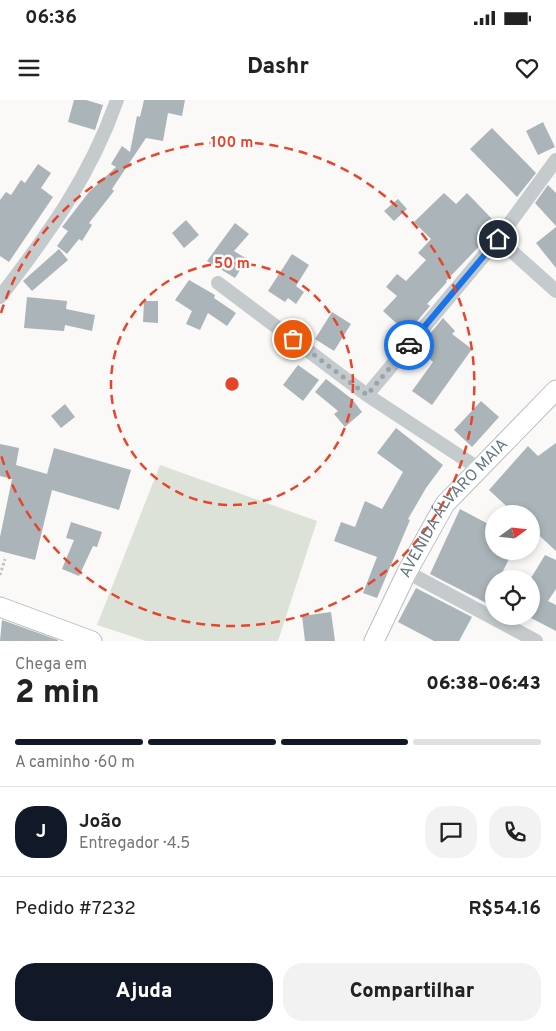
<!DOCTYPE html>
<html lang="pt">
<head>
<meta charset="utf-8">
<style>
  body { margin:0; font-family:Overpass,sans-serif; background:#f2f2f2; color:#222; height:100vh; display:flex; flex-direction:column; font-size:19px; white-space:nowrap }
  * { box-sizing:border-box; margin:0 }
  p { font-size:16px; color:#767676 }
  .icon { flex:none; width:28px; height:28px; fill:none; stroke:currentColor; stroke-width:2; stroke-linecap:round; stroke-linejoin:round }
  .map { position:relative; height:541px; overflow:hidden }
  .sheet { display:flex; flex-direction:column; background:#fff; flex:1 }
  .sheet>* { flex:none }
  .needle { width:32px; rotate:75deg }
  .controls { position:absolute; left:485px; top:405px; display:grid; gap:10px }
  .controls a { display:grid; place-items:center; width:55px; height:55px; border-radius:50%; background:#fff; box-shadow:0 2px 8px #0003; font-size:25px }
  .pin { position:absolute; display:grid; place-items:center; width:42px; height:42px; color:#fff; margin:-21px; border:2px solid #fff; border-radius:50%; box-shadow:0 1px 5px #0007 }
  .courier { position:absolute; display:grid; place-items:center; width:50px; height:50px; margin:-25px; border:4px solid #1a73e8; border-radius:50%; background:#fff; color:#222; box-shadow:0 1px 6px #0007 }
  .summary em { font-style:normal; font-weight:800 }
  .summary div { display:flex; flex-direction:column-reverse }
  .summary { display:flex; align-items:center; justify-content:space-between; height:85px; padding:0 15px }
  h1 { font-size:32px; font-weight:800; line-height:38px }
  .bar { display:grid; grid-template-columns:repeat(4,1fr); gap:8px 5px; align-content:center; height:60px; padding:0 15px }
  .bar i { height:6px; border-radius:4px; background:#e0e0e0 }
  .bar .active { background:#111827 }
  .bar p { grid-column:span 4 }
  .line { display:flex; align-items:center; gap:12px; padding:0 15px; border-top:1px solid #e0e0e0 }
  .line div { flex:1 }
  .round { display:grid; place-items:center; flex:none; width:52px; height:52px; border-radius:20px; background:#f2f2f2 }
  .button { display:flex; gap:10px; margin-top:auto; padding:10px 15px }
  .button a { flex:1; height:58px; border-radius:20px; background:#111827; color:#fff; font-size:20px; font-weight:800; line-height:58px; text-align:center }
  .button a+a { background:#f2f2f2; color:#222 }
  .status { display:flex; justify-content:space-between; align-items:center; height:35px; padding:0 25px; background:#fff; direction:ltr }
  .status svg { height:14px; fill:currentColor }
  header { display:flex; justify-content:space-between; align-items:center; height:65px; padding:0 15px; background:#fff; font-size:22px; font-weight:800 }
  .map>svg:first-child { display:block }
</style>
</head>
<body>
<div class="status"><b>06:36</b><svg viewBox="0 0 49 12"><path d="M0 12V9h3v3zM5 12V6h3v6zM10 12V3h3v9zM15 12V0h3v12zM26 1h20v11H26zM47 4h2v5h-2z"/></svg></div>
<header><svg class="icon" aria-label="menu" viewBox="0 0 24 24"><path d="M4 6h16M4 12h16M4 18h16"/></svg>Dashr<svg class="icon" aria-label="heart" viewBox="0 0 24 24"><path d="M12 20l-8-8c-3-5 5-10 8-4 3-6 11-1 8 4z"/></svg></header>
<div class="map">
<svg width="556" height="541" viewBox="0 0 556 541">
  <rect width="100%" height="100%" fill="#faf9f7"/>
  <!-- green -->
  <path fill="#dce2d8" d="M 160,365 L 317,421 L 278,541 L 146,541 L 97,525 Z"/>
  <!-- building -->
  <path fill="#aab4b9" d="M 74,0 L 86,0 L 103,5 L 95,30 L 68,22 Z
    M 144,0 L 185,0 L 182,16 L 168,13 L 163,41 L 146,38 L 112,89 L 114,91 L 89,123 L 92,125 L 82,141 L 79,139 L 67,154 L 57,146 L 68,131 L 62,127 L 89,92 L 116,67 L 111,64 L 122,46 L 130,52 L 137,16 L 140,17 Z
    M 543,22 L 555,47 L 538,55 L 526,31 Z
    M 492,28 L 536,73 L 517,97 L 470,49 Z
    M 38,64 L 51,73 L 41,88 L 53,97 L 9,162 L 0,156 L 0,100 L 6,92 L 11,95 L 21,80 L 25,83 Z
    M 548,85 L 556,93 L 556,126 L 535,103 Z
    M 444,93 L 456,104 L 467,93 L 493,120 L 482,131 L 488,137 L 446,181 L 447,182 L 427,204 L 430,206 L 407,233 L 383,211 L 397,196 L 386,187 L 397,174 L 406,181 L 426,160 L 418,153 L 431,139 L 414,122 Z
    M 398,99 L 407,109 L 394,121 L 384,111 Z
    M 186,120 L 199,135 L 184,148 L 172,133 Z
    M 235,123 L 249,134 L 234,151 L 247,159 L 235,178 L 207,161 Z
    M 556,127 L 556,168 L 536,143 Z
    M 59,149 L 68,160 L 32,191 L 23,181 Z
    M 292,154 L 309,165 L 296,186 L 304,192 L 296,204 L 288,198 L 285,202 L 268,191 Z
    M 189,180 L 215,195 L 214,198 L 236,213 L 227,226 L 208,213 L 200,230 L 186,224 L 192,211 L 175,200 Z
    M 27,197 L 67,201 L 66,209 L 95,215 L 92,231 L 65,225 L 64,231 L 24,228 Z
    M 144,201 L 158,201 L 158,223 L 143,222 Z
    M 332,212 L 351,224 L 334,251 L 315,239 Z
    M 443,218 L 455,231 L 452,234 L 472,249 L 432,305 L 412,291 L 433,262 L 418,248 Z
    M 298,265 L 319,280 L 303,301 L 283,285 Z
    M 326,279 L 352,299 L 362,312 L 345,327 L 334,314 L 338,311 L 315,292 Z
    M 481,301 L 499,317 L 472,347 L 454,330 Z
    M 65,304 L 75,317 L 61,328 L 51,316 Z
    M 396,328 L 443,365 L 426,388 L 408,419 L 410,420 L 377,498 L 363,493 L 377,457 L 334,441 L 341,422 L 355,427 L 365,401 L 382,409 L 403,372 L 377,353 Z
    M 556,343 L 556,451 L 531,428 L 531,414 L 515,414 L 489,390 L 528,346 L 538,356 Z
    M 0,344 L 19,348 L 16,365 L 47,374 L 54,348 L 131,370 L 119,410 L 52,390 L 35,460 L 0,451 L 0,437 L 12,379 L 0,376 Z
    M 460,409 L 494,427 L 494,451 L 513,451 L 499,479 L 494,479 L 494,507 L 430,474 Z
    M 71,422 L 102,432 L 97,447 L 93,446 L 79,476 L 62,469 L 74,440 L 66,438 Z
    M 545,455 L 556,460 L 556,489 L 548,501 L 556,505 L 556,531 L 531,518 L 531,478 Z
    M 416,488 L 472,517 L 459,541 L 434,541 L 398,522 Z
    M 331,512 L 335,541 L 305,541 L 302,516 Z
    M 2,520 L 58,540 L 58,541 L 0,541 Z"/>
  <g fill="none" stroke-linecap="round" stroke-linejoin="round">
    <!-- secondary casing -->
    <g stroke="#b8bec2" stroke-width="21">
      <g id="secondary">
        <path d="M 0,507 L 92,541"/>
        <path id="s1" d="M 374,541 L 407,472 L 445,404 L 556,290"/>
      </g>
    </g>
    <!-- path -->
    <path stroke="#c1c4c6" stroke-width="3" stroke-dasharray="2.5 2.5" stroke-linecap="butt" d="M 0,475 L 5,459"/>
    <!-- street -->
    <path stroke="#c5cbcd" stroke-width="14" d="M 498,139 L 556,191
      M 218,183 L 367,295 L 478,368
      M 0,197 C 49,133 90,77 117,0
      M 367,295 L 498,139 L 556,60
      M 407,472 L 536,541"/>
    <!-- secondary -->
    <use href="#secondary" stroke="#fff" stroke-width="19"/>
  </g>
  <g fill="none" stroke-linecap="round" stroke-linejoin="round">
    <!-- done -->
    <path stroke="#98a5ac" stroke-width="5" stroke-dasharray="0 9" d="M 293,239 L 367,295 L 409,245"/>
    <!-- route -->
    <path stroke="#1a73e8" stroke-width="6" d="M 409,245 L 498,139"/>
  </g>
  <!-- distance rings -->
  <g fill="none" stroke="#e6452b" stroke-width="2.5" stroke-dasharray="9 6">
    <circle cx="232" cy="284" r="121"/>
    <path d="M1 213A242 242 0 1 1 1 355"/>
  </g>
  <g text-anchor="middle" dominant-baseline="central" stroke-width="5" stroke-linejoin="round" paint-order="stroke">
    <!-- street labels -->
    <g font-size="16" fill="#647883" stroke="#fff">
      <text stroke="none"><textPath href="#s1" startOffset="156">AVENIDA ÁLVARO MAIA</textPath></text>
    </g>
  </g>
  <circle cx="232" cy="284" r="8" fill="#e6452b" stroke="#fff" stroke-width="2.5"/>
  <g font-size="15" text-anchor="middle" font-weight="bold" fill="#e6452b" stroke="#fff" stroke-width="5" stroke-linejoin="round" paint-order="stroke">
    <text x="232" y="47">100 m</text>
    <text x="232" y="168">50 m</text>
  </g>
</svg>
<div class="controls">
<a><svg class="needle" viewBox="-14 -14 28 28"><path d="M0-13l5 13h-10z" fill="#e53935"/><path d="M0 13l5-13h-10z" fill="#767676"/></svg></a>
<a><svg class="icon" aria-label="locate" viewBox="0 0 24 24"><circle cx="12" cy="12" r="6"/><path d="M12 2v4M12 18v4M2 12h4M18 12h4"/></svg></a>
</div>
<div class="pin" style="left:293px;top:239px;background:#ea580c"><svg class="icon" aria-label="bag" viewBox="0 0 24 24"><path d="M5 8h14l-1 12H6zM9 8a3 3 0 0 1 6 0"/></svg></div>
<div class="pin" style="left:498px;top:139px;background:#1f2937"><svg class="icon" aria-label="home" viewBox="0 0 24 24"><path d="M3 11l9-7 9 7M6 9v11h12V9"/></svg></div>
<div class="courier" style="left:409px;top:245px"><svg class="icon" aria-label="car" viewBox="0 0 24 24"><path d="M5 17H2v-5l4-1 3-4h7l3 4 3 1v5h-3M9 17h6M6 11h13"/><circle cx="7" cy="17" r="2"/><circle cx="17" cy="17" r="2"/></svg></div>
</div>
<section class="sheet">
<div class="summary"><div><h1>2 min</h1><p>Chega em</p></div><em>06:38–06:43</em></div>
<div class="bar"><i class="active"></i><i class="active"></i><i class="active"></i><i></i><p>A caminho · 60 m</p></div>
<div class="line" style="height:90px"><b class="round" style="background:#111827;color:#fff">J</b><div><b>João</b><p>Entregador · 4.5</p></div><a class="round"><svg class="icon" aria-label="chat" viewBox="0 0 24 24"><path d="M4 5h16v11H9l-5 4z"/></svg></a><a class="round"><svg class="icon" aria-label="phone" viewBox="0 0 24 24"><path d="M5 4h4l2 5-3 2q2 4 5 5l2-3 5 2v4C11 20 4 13 5 4z"/></svg></a></div>
<div class="line" style="height:65px"><div>Pedido #7232</div><b>R$54.16</b></div>
<div class="button"><a>Ajuda</a><a>Compartilhar</a></div>
</section>
</body>
</html>
